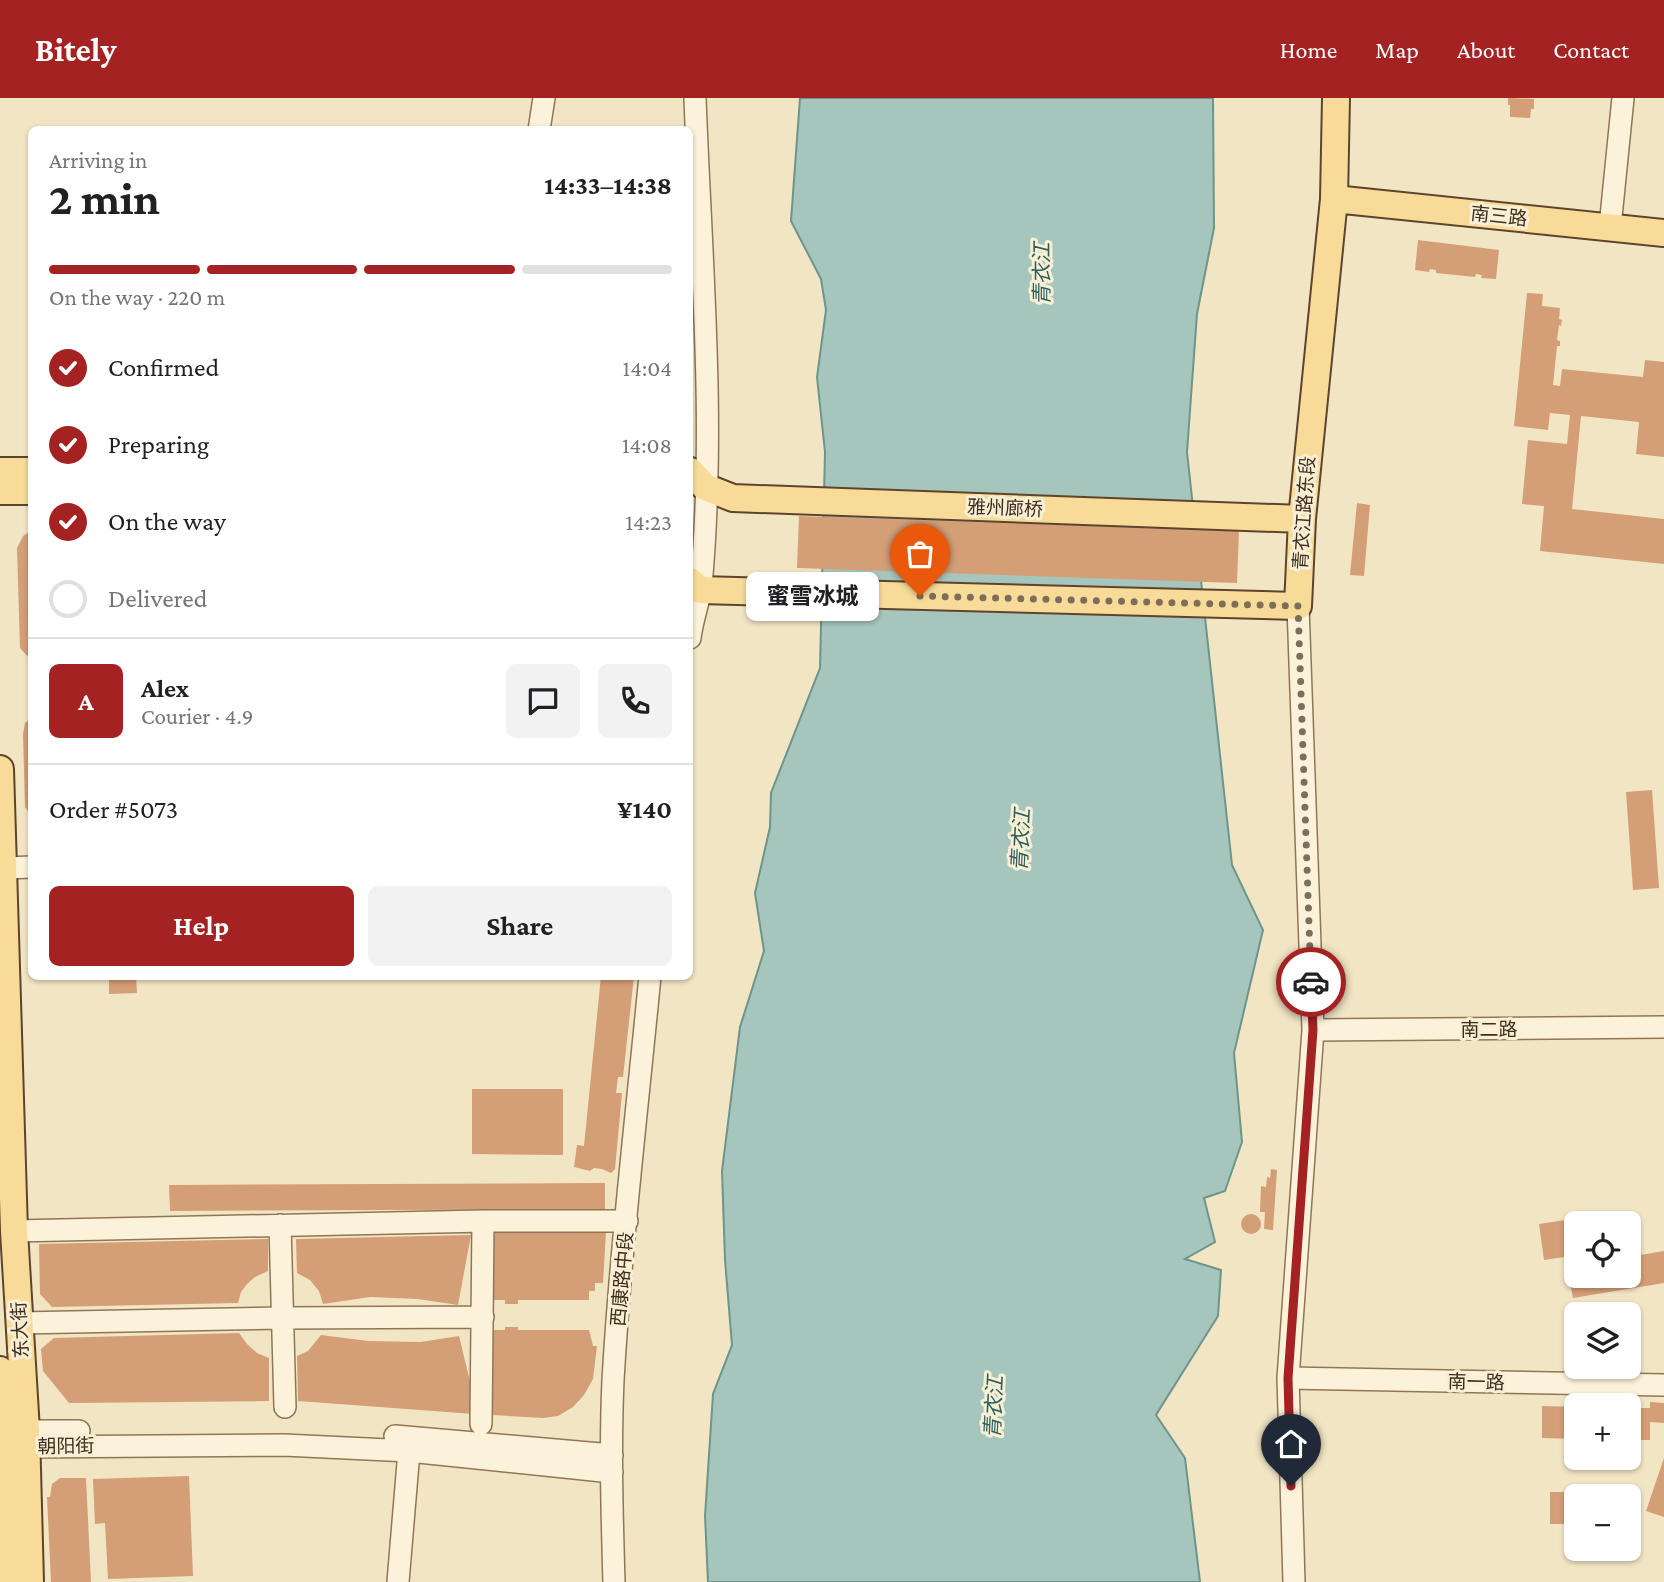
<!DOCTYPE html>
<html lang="en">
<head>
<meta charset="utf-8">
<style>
  body { margin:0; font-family:"Crimson Pro","Noto Sans SC",serif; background:#f2f2f2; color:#202124; height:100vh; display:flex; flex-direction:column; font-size:26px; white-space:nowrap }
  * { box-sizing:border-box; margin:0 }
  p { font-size:23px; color:#757577 }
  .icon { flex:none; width:38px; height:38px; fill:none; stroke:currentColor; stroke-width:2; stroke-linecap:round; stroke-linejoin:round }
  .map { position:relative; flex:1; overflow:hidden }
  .drawer { position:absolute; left:28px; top:28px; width:665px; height:854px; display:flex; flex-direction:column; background:#fff; border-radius:10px; box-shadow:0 2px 5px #0004 }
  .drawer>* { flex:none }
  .fabs { position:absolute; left:1564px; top:1113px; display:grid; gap:14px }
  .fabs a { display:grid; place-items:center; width:77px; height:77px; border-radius:10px; background:#fff; box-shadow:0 2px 5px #0004; font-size:35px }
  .pin { position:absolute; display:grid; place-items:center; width:60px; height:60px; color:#fff; margin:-72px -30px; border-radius:50% 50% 50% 0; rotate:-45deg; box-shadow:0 0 7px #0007 }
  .pin .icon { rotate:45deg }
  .courier { position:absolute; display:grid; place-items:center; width:70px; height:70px; margin:-35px; border:5px solid #a52222; border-radius:50%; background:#fff; color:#222; box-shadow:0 2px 9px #0007 }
  .bubble { position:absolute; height:49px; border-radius:10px; background:#fff; box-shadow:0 2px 5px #0004; font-size:23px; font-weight:700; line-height:49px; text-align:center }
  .summary em { font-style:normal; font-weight:700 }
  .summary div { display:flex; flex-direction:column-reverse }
  .summary { display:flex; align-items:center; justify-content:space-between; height:119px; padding:0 21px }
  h1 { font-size:46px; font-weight:700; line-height:52px }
  .bar { display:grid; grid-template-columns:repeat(4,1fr); gap:10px 7px; align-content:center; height:84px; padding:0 21px }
  .bar i { height:9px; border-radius:5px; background:#e0e0e0 }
  .bar .on { background:#a52222 }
  .bar p { grid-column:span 4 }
  .line { display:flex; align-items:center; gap:18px; padding:0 21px; border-top:2px solid #e0e0e0 }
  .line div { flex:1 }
  .round { display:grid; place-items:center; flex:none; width:74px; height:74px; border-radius:10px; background:#f2f2f2 }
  ol { padding:0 21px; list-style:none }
  li { display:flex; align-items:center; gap:21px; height:77px }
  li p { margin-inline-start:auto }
  li .icon { padding:7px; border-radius:50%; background:#a52222; color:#fff; stroke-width:4 }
  li:last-child { color:#757577 }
  li i { width:38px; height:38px; border:4px solid #e0e0e0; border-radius:50% }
  .action { display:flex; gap:14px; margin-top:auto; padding:14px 21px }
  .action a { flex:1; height:80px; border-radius:10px; background:#a52222; color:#fff; font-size:28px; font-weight:700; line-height:80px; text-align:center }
  .action a+a { background:#f2f2f2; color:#202124 }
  header { display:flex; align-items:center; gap:42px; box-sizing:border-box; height:98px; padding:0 35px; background:#a52222; color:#fff }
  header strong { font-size:33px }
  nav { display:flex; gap:38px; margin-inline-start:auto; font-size:24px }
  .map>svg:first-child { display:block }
</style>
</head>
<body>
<header>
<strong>Bitely</strong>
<nav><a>Home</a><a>Map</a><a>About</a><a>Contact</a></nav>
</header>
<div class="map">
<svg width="1664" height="1484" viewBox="0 0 1664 1484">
  <rect width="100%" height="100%" fill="#f2e5c4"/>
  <!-- water -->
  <path fill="#a6c5bc" stroke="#6c958b" stroke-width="2" d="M 800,0 L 1213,0 L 1214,130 L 1197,216 L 1187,354 L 1232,767 L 1263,832 L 1234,955 L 1242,1044 L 1225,1093 L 1204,1100 L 1215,1144 L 1185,1161 L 1221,1172 L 1218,1218 L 1156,1317 L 1185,1360 L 1200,1484 L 708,1484 L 705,1418 L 713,1296 L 732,1247 L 725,1162 L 722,1073 L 740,929 L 764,853 L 755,795 L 770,729 L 771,695 L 820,570 L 825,354 L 817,279 L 826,212 L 821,181 L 791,123 Z"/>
  <!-- building -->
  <path fill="#d49e77" d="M 1508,0 L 1534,1 L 1534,11 L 1531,11 L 1530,20 L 1510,19 L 1510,7 L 1508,7 Z
    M 1418,142 L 1499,152 L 1496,181 L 1481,180 L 1482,177 L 1476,176 L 1475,179 L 1436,175 L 1436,172 L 1430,171 L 1429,174 L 1415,172 Z
    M 1527,195 L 1543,196 L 1542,208 L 1560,210 L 1559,221 L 1562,222 L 1561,228 L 1559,227 L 1557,242 L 1560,243 L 1560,248 L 1557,248 L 1553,287 L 1560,288 L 1562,271 L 1643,279 L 1645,262 L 1664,264 L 1664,359 L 1636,356 L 1639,324 L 1581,318 L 1572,411 L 1664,421 L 1664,466 L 1540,453 L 1544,408 L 1522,406 L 1528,342 L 1567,346 L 1570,317 L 1550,315 L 1548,332 L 1514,328 Z
    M 1357,405 L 1370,407 L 1364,478 L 1350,477 Z
    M 799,418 L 1239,433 L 1237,485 L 797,470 Z
    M 32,432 L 32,563 L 20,550 L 17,450 L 23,438 Z
    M 32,620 L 32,719 L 25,709 L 23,636 L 25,625 Z
    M 1652,692 L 1659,790 L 1633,792 L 1626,694 Z
    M 109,878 L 136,878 L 137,895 L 109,896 Z
    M 601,878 L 634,878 L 623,979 L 618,979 L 616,995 L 622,995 L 615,1071 L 611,1075 L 602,1071 L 594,1070 L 590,1073 L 574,1069 L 577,1047 L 584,1048 Z
    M 472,991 L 563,991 L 563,1057 L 472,1056 Z
    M 1271,1071 L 1277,1072 L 1273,1132 L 1264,1131 L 1265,1114 L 1260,1114 L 1261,1088 L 1266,1089 L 1267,1079 L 1270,1080 Z
    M 605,1085 L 605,1111 L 170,1113 L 169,1087 Z
    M 1625,1113 L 1627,1125 L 1577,1125 L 1577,1157 L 1544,1162 L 1539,1126 Z
    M1241 1126a10 10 0 1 1 20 0a10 10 0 1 1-20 0Z
    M 504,1132 L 518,1132 L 518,1135 L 606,1134 L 603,1185 L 595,1185 L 595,1193 L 589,1193 L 589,1202 L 518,1202 L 518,1206 L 505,1206 L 505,1202 L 489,1202 L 488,1135 L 504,1135 Z
    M 471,1137 L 458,1207 L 418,1201 L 370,1199 L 323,1206 L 319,1193 L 310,1182 L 297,1175 L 296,1141 Z
    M 268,1141 L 268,1173 L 255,1179 L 247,1186 L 241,1194 L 238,1205 L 52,1209 L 40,1196 L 39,1146 Z
    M 1664,1153 L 1664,1185 L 1573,1200 L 1567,1169 L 1577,1168 L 1577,1178 L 1629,1178 L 1629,1159 Z
    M 505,1229 L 518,1229 L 518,1232 L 589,1232 L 593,1248 L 597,1248 L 593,1281 L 584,1297 L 573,1309 L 558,1318 L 543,1320 L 493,1317 L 492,1298 L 489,1298 L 489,1288 L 492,1288 L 492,1241 L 489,1232 L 505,1232 Z
    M 239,1235 L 247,1246 L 257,1255 L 269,1260 L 269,1303 L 69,1305 L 43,1273 L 41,1251 L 54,1240 Z
    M 321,1237 L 368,1243 L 421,1244 L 459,1238 L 475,1304 L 474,1316 L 298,1303 L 297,1258 L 308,1253 Z
    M 1650,1304 L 1664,1305 L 1664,1325 L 1650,1324 L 1650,1342 L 1629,1342 L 1629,1310 L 1650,1310 Z
    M 1542,1308 L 1577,1309 L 1576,1341 L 1542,1340 Z
    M 1664,1360 L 1664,1419 L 1646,1413 Z
    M 189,1378 L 193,1478 L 108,1481 L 105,1425 L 95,1426 L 93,1381 Z
    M 60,1380 L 86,1380 L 91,1484 L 51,1484 L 47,1399 L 50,1399 L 52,1386 Z
    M 1550,1394 L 1583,1394 L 1583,1398 L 1577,1398 L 1577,1426 L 1550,1426 Z
    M 1591,1394 L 1623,1394 L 1623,1398 L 1591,1398 Z"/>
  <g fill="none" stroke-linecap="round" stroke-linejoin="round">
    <!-- minor casing -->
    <g stroke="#8f7658" stroke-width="24">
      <path id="minor" d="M 539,32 L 544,0
        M 1610,129 L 1623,0
        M 690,540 C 692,522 699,505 701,488 C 716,325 701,163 695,0
        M 5,770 L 32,769
        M 1313,932 L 1664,929
        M 280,1127 L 285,1309
        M 14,1133 L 483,1123 L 627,1123
        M 19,1225 L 281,1220 L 483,1219
        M 1288,1280 L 1664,1287
        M 481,1326 L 483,1123
        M 14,1337 L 26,1333 L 79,1333
        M 395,1338 L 612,1357
        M 13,1344 L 26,1349 L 284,1347 L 409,1353 L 612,1374
        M 398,1484 L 410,1341
        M 614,1484 C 612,1417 610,1349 613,1282 C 621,1147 637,1013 650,878
        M 1294,1484 L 1288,1280 L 1313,932 L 1298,508"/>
    </g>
    <!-- major casing -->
    <g stroke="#5d442d" stroke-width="30">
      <path id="major" d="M 1334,101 L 1664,135
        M 0,373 L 32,373
        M 690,373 L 705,389 L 733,400 L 1302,421
        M 0,393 L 32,393
        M 690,483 L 700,492 L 1298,508 L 1302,421 L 1334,101 L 1336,0
        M 0,671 L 14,1133 L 26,1333 L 30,1484
        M 0,1272 L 10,1484"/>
    </g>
    <!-- minor -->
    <use href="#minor" stroke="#fcf2d9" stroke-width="21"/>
    <!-- major -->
    <use href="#major" stroke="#f8db99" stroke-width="26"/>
  </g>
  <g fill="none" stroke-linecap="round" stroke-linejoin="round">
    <!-- done -->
    <path stroke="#7d6e58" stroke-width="7" stroke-dasharray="0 12.6" d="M 920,498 L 1298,508 L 1311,884"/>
    <!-- route -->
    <path stroke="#a52222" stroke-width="9" d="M 1291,1388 L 1288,1280 L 1313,932 L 1311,884"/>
  </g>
  <g text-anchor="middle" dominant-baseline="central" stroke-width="6" stroke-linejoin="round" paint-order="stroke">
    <!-- street labels -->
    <g font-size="19" fill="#3e2e1e" stroke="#f9efd5">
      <text transform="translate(1499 118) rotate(6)">南三路</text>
      <text transform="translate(1005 410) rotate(2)">雅州廊桥</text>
      <text transform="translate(1304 415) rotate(-86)">青衣江路东段</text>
      <text x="1489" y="931">南二路</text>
      <text transform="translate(622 1181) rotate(-85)">西康路中段</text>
      <text transform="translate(20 1232) rotate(-93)">东大街</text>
      <text transform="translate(1476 1284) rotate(1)">南一路</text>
      <text transform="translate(66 1348) rotate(-1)">朝阳街</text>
    </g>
    <!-- water labels -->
    <g font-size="21" font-style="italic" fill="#2c5f5c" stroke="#f9efd5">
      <text transform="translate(1042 176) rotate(-90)">青衣江</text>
      <text transform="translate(1021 742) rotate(-87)">青衣江</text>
      <text transform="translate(994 1309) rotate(-87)">青衣江</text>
    </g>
  </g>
</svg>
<div class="fabs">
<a><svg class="icon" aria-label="locate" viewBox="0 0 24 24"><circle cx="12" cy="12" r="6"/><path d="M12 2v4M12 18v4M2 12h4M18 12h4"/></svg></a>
<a><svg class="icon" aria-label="layers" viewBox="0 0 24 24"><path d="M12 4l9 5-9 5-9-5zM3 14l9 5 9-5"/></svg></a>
<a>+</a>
<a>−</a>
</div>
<div class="pin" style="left:920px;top:498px;background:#ea580c"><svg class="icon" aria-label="bag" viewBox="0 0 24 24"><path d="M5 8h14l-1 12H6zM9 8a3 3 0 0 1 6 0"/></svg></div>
<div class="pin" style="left:1291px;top:1388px;background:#1f2937"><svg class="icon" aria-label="home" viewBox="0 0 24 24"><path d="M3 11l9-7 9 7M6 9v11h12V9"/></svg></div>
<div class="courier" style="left:1311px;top:884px"><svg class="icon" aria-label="car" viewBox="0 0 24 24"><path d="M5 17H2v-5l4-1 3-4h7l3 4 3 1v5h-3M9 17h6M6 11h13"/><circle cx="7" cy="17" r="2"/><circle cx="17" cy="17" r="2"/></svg></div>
<div class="bubble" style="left:746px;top:474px;width:133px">蜜雪冰城</div>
<section class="drawer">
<div class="summary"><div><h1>2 min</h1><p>Arriving in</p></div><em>14:33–14:38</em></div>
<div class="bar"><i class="on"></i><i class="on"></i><i class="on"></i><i></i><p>On the way · 220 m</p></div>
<ol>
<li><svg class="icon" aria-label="check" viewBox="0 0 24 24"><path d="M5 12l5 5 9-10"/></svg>Confirmed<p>14:04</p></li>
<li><svg class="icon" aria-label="check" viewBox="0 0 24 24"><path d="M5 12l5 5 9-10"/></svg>Preparing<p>14:08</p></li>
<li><svg class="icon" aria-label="check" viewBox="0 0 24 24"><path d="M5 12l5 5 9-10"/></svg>On the way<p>14:23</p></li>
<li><i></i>Delivered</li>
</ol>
<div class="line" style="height:126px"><b class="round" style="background:#a52222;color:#fff">A</b><div><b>Alex</b><p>Courier · 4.9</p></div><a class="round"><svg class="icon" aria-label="chat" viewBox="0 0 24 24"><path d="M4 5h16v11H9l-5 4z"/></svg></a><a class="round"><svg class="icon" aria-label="phone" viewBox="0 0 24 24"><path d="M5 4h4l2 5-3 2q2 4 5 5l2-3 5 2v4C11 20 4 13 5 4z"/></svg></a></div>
<div class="line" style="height:91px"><div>Order #5073</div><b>¥140</b></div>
<div class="action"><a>Help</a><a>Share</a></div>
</section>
</div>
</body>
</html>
